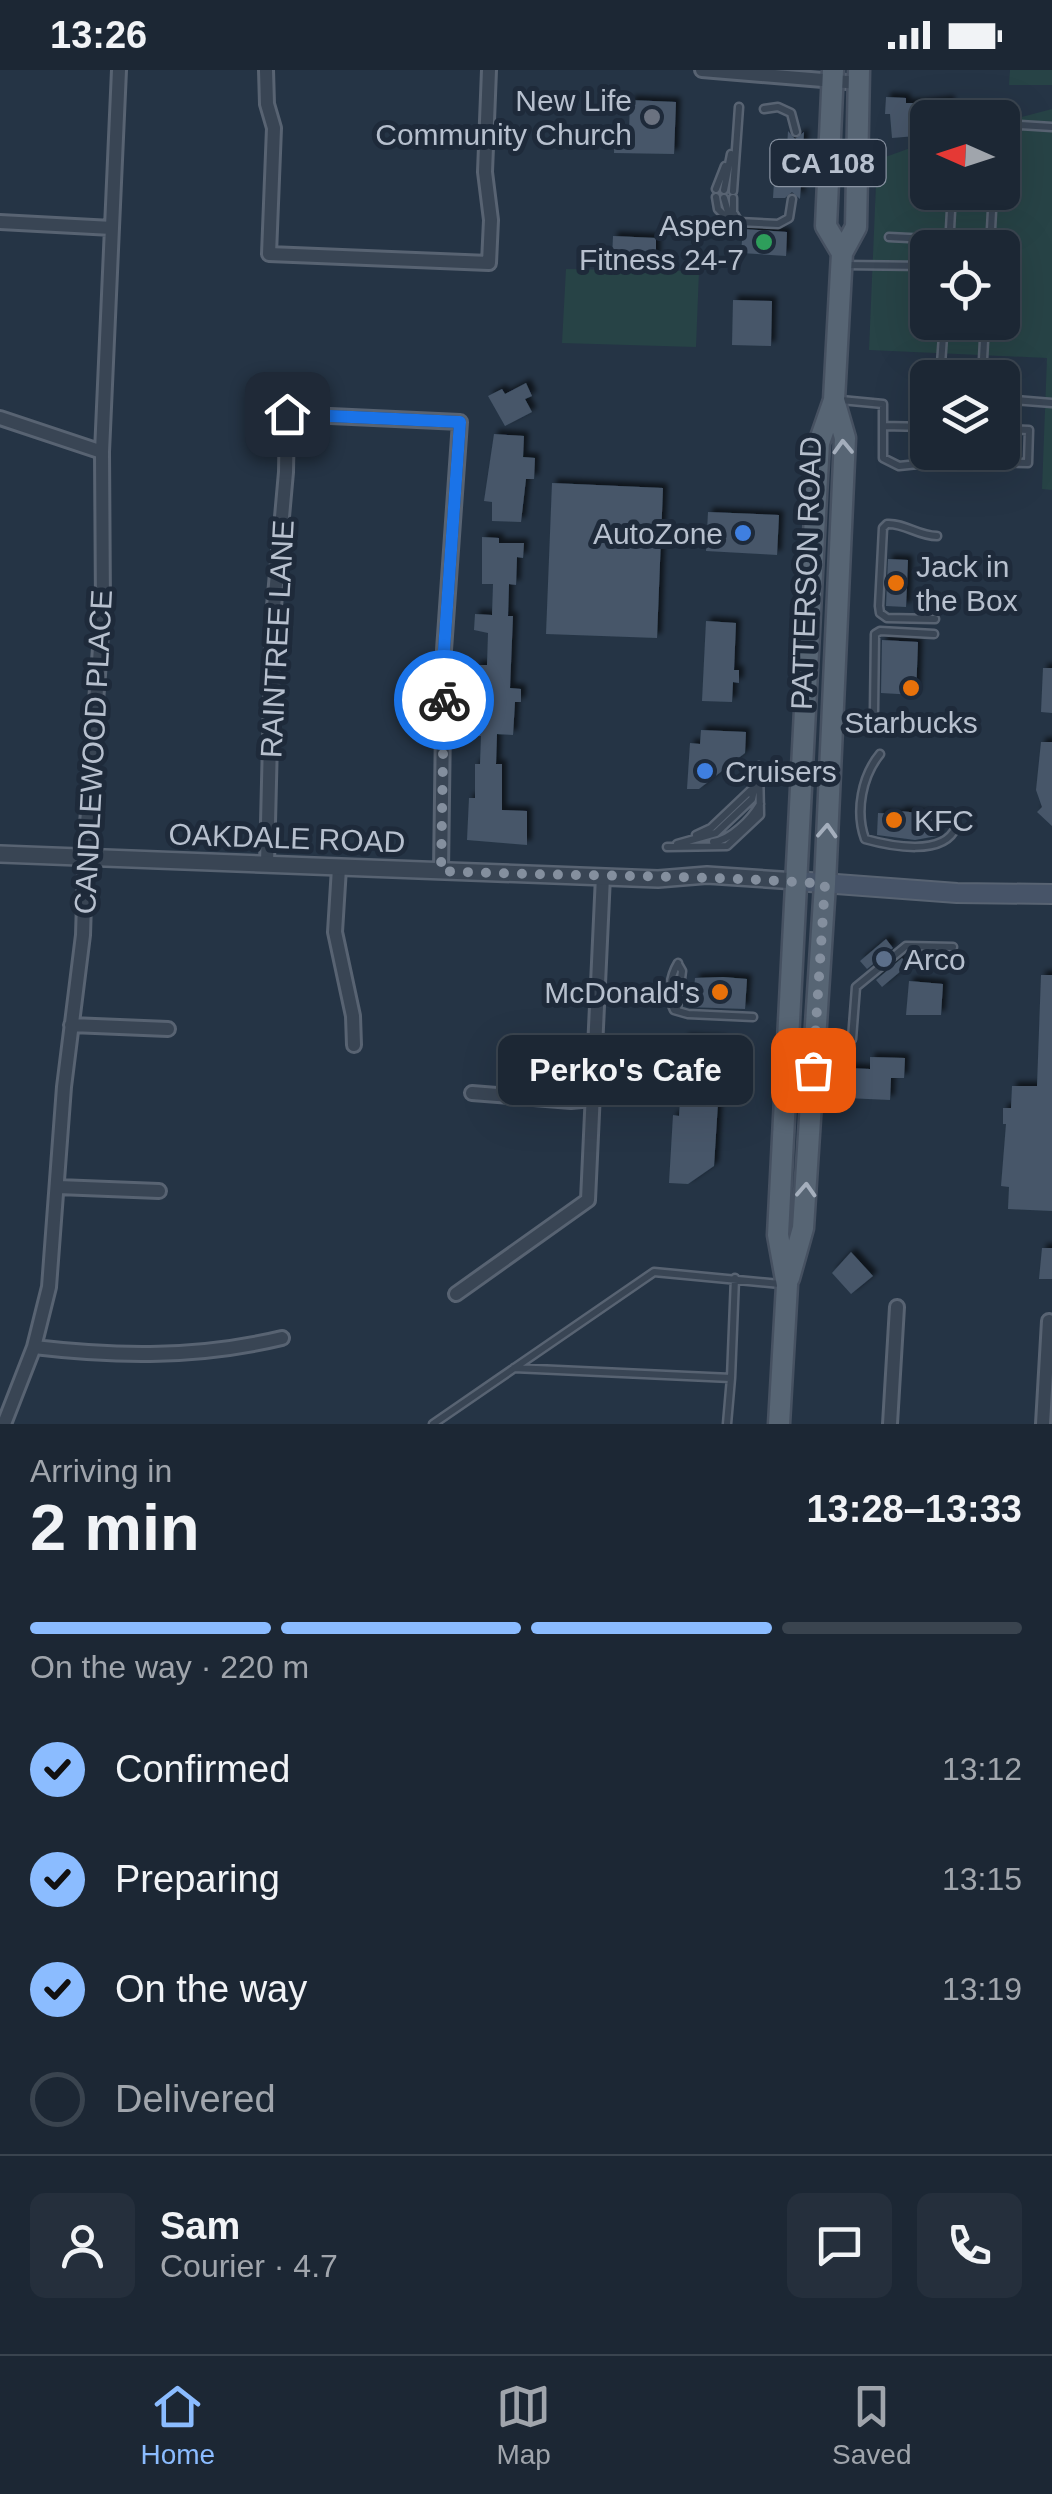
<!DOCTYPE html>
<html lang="en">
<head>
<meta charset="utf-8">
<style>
  body { margin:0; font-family:Arial,sans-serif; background:#252f3c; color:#f1f3f6; height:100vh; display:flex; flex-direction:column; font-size:38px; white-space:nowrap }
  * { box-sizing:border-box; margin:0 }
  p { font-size:32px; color:#a0a5ac }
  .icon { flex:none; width:55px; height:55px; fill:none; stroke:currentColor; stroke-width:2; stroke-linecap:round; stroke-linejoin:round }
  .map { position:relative; height:1354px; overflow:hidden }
  .sheet { display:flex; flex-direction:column; background:#1c2734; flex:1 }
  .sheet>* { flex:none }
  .needle { width:65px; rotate:273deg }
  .fabs { position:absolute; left:910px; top:30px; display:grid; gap:20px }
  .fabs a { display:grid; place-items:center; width:110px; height:110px; border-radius:15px; background:#1c2734; box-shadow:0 10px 40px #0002,0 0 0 2px #3a444f; font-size:50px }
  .pin { position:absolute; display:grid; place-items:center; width:85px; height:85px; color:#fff; margin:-42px; border-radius:20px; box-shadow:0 5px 15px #0006 }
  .courier { position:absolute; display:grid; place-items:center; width:100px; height:100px; margin:-50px; border:8px solid #1a73e8; border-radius:50%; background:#fff; color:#222; box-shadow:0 2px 12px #0007 }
  .bubble { position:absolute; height:70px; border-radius:15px; background:#1c2734; box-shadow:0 10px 40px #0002,0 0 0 2px #3a444f; font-size:32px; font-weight:700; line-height:70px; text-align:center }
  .head em { font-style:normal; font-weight:700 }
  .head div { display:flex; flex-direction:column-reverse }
  .head { display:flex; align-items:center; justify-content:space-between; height:170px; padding:0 30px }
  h1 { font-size:65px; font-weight:700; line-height:75px }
  .bar { display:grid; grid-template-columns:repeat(4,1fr); gap:15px 10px; align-content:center; height:120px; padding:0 30px }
  .bar i { height:12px; border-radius:8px; background:#3a444f }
  .bar .active { background:#8bbcff }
  .bar p { grid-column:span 4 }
  .line { display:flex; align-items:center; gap:25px; padding:0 30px; border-top:2px solid #3a444f }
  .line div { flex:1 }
  .round { display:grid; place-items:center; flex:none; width:105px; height:105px; border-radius:15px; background:#252f3c }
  ol { padding:0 30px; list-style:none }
  li { display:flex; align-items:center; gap:30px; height:110px }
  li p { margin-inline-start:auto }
  li .icon { padding:10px; border-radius:50%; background:#8bbcff; color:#111; stroke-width:4 }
  li:last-child { color:#a0a5ac }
  li i { width:55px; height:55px; border:5px solid #3a444f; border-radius:50% }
  .status { display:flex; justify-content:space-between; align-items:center; height:70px; padding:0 50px; background:#1c2734; direction:ltr }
  .status svg { height:28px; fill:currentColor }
  .dock { display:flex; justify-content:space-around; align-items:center; height:140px; border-top:2px solid #3a444f; background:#1c2734; font-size:28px; color:#a0a5ac }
  .dock a { display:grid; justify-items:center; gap:5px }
  .dock .active { color:#8bbcff }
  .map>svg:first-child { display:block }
</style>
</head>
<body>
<div class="status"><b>13:26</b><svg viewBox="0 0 49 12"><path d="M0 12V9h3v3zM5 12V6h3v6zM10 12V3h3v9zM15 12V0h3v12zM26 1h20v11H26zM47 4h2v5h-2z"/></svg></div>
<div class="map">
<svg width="1052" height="1354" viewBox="0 0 1052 1354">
  <defs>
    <filter id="shadow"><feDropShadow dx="4.5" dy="-4.5" stdDeviation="2.5" flood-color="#0009"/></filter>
  </defs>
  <rect width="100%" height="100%" fill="#253445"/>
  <!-- green -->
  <path fill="#274346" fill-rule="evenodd" d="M 1010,0 L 1052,0 L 1052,15 L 1009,15 Z
    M 1052,39 L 1052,420 L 1042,419 L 1047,288 L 869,280 L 877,90 L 927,72 L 928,122 L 1002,122 L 1003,52 ZM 928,178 L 1002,178 L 1002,252 L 928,252 Z
    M 566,199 L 699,201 L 696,277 L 562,273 Z"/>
  <!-- building -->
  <path fill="#465669" filter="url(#shadow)" d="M 886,27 L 906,28 L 906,33 L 921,33 L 950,30 L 952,48 L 928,48 L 928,65 L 892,68 L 890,44 L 885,44 Z
    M 630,30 L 676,32 L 674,84 L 614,83 L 615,63 L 629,63 Z
    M 788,61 L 795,69 L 804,62 L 800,129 L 792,122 L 785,128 L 773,128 L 775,95 L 786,96 Z
    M 743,159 L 787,162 L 786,186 L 741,183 Z
    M 613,166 L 656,168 L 656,190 L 612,189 Z
    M 733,230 L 772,231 L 771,276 L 732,275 Z
    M 526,313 L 532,326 L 525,329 L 532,342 L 505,356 L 488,326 L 502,319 L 505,324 Z
    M 494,364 L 524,366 L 523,387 L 535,388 L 534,409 L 526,409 L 521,452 L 492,451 L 492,432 L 484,431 Z
    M 552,413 L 663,418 L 657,568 L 546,564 Z
    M 708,442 L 779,445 L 777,485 L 706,481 Z
    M 482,467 L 499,468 L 499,473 L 524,473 L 523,488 L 517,487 L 516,515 L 509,514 L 508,546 L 513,546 L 510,618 L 521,619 L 521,632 L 515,632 L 513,665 L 497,664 L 496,694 L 502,694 L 502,740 L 527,741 L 527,775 L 467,770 L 469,728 L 475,728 L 475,694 L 480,694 L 481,666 L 472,666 L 473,642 L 485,643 L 486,614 L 475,611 L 476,595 L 487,595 L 488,563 L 474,560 L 475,544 L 492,545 L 493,514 L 482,514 Z
    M 888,489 L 908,490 L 906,537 L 886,536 Z
    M 706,551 L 736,553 L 734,600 L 739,600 L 739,613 L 733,612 L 732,632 L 702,631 Z
    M 882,570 L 918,572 L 916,625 L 881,623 Z
    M 1043,598 L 1052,598 L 1052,643 L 1041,642 Z
    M 701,660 L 746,662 L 745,683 L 699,719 L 687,719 L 690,673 L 700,674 Z
    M 1041,672 L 1052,672 L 1052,756 L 1037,742 L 1042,737 L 1036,720 Z
    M 900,741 L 938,745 L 937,766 L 915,770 L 877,765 L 878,743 L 900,744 Z
    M 886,869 L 893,878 L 867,899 L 860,891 Z
    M 902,888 L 908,895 L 882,917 L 876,910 Z
    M 1041,905 L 1052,905 L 1052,1141 L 1008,1139 L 1009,1117 L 1001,1116 L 1006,1054 L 1003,1054 L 1003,1038 L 1011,1038 L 1012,1016 L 1037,1016 Z
    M 723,907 L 747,909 L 745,939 L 687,937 L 688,929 L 693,929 L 695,908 Z
    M 909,911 L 943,914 L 941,945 L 906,945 Z
    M 684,968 L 722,970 L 714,1096 L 688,1114 L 669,1113 L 673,1045 L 679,1046 Z
    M 870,987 L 905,988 L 904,1008 L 891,1008 L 890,1030 L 846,1028 L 848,998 L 870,999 Z
    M 1042,1178 L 1052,1178 L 1052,1209 L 1039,1209 Z
    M 851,1182 L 873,1206 L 851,1224 L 832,1203 Z"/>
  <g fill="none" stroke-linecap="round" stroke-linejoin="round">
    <!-- service casing -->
    <g stroke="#586372" stroke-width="11">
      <path id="service" d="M 764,39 L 778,37 L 791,43 L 796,62
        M 1002,63 L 1020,55 L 1052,57
        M 716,119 L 725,96
        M 724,120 L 731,84
        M 733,121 L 739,37
        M 716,127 L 718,139 L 726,147
        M 724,128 L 730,149 L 736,151
        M 733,128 L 733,142 L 739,152 L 778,154 L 789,148 L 792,129
        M 889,167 L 949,170
        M 949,178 L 952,122
        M 990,178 L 993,122
        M 843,195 L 928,196
        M 940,308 L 944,252
        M 982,308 L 985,252
        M 1002,329 L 1052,333
        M 841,330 L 883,334 L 883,388 L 899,396 L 947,391 L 1028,393 L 1029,360 L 1002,359
        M 883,356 L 928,357
        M 935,549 L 887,548 L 880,543 L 879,536 L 883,458 L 887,454 C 905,453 918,466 937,466
        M 874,641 L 875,564 L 880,561 L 934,564
        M 880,684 C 862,706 855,741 865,769 C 890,776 944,787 956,757
        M 696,765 L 711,758 L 751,720
        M 713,772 C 731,770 751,749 760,734
        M 677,774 L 716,763 L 752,729 L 758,702
        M 667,777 L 727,776 L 760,745 L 759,696
        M 678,893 C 670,906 667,926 674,940 L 688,944 L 753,947
        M 677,939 L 682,901 L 678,894
        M 852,969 L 856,917 L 906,876 L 953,877
        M 514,1298 L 731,1308 L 727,1354
        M 731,1308 L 735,1208
        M 433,1354 L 654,1202 L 780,1214"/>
    </g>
    <!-- minor casing -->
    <g stroke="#586372" stroke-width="18">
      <path id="minor" d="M 266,0 L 267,34 L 274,58 L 269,184 L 489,193 L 491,150 L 485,102 L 489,0
        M 702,0 L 859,13
        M 0,152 L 112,158
        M 0,348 L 102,382
        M 267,794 L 273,548 L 286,402 L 287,344 L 460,352 L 444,580 L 441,801
        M 339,798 L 335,862 L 353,946 L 354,975
        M 71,955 L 168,959
        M 472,1023 L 571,1031 L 592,1029
        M 58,1117 L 159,1121
        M 456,1224 L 588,1130 L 603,806
        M 34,1277 C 118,1287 199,1288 282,1268
        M 4,1354 L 34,1277 L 49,1217 L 64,1017 L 83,865 L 86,768 L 103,537 L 102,382 L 119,0
        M 890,1354 L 897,1237
        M 1043,1354 L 1049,1251"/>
    </g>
    <!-- tertiary casing -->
    <g stroke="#586372" stroke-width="20">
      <path id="tertiary" d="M 0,784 L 658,809 L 707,805 L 796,811"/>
    </g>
    <!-- secondary casing -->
    <g stroke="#586372" stroke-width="22">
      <path id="secondary" d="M 796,811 L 957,823 L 1052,824"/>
    </g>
    <!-- primary casing -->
    <g stroke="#465161" stroke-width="25">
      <path id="primary" d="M 833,0 L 826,156 L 842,183
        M 789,1208 L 803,1158 L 825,814 L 845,368 L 834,330
        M 779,1354 L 787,1215 L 778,1165 L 816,426 L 819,373 L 834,330 L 842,183 L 856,157 L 859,0"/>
    </g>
    <!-- service -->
    <use href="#service" stroke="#394554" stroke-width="6"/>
    <!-- minor -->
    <use href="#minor" stroke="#394554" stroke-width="12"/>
    <!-- tertiary -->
    <use href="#tertiary" stroke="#394554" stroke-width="15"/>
    <!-- secondary -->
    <use href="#secondary" stroke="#475468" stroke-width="18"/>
    <!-- primary -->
    <use href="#primary" stroke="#576574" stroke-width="20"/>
  </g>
  <!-- one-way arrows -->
  <defs><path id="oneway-chevron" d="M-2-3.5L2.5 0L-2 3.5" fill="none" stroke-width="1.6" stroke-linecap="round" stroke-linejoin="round" transform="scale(2.5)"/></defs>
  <g stroke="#a4aebc">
    <use href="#oneway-chevron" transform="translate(843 377) rotate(-92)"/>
    <use href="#oneway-chevron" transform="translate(827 761) rotate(-87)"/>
    <use href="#oneway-chevron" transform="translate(806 1120) rotate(-87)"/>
  </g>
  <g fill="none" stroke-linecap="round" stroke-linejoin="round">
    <!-- done -->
    <path stroke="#848f9e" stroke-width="10" stroke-dasharray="0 18" d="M 444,630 L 441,801 C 569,807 697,804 825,814 L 813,1000"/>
    <!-- route -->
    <path stroke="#1a73e8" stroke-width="12" d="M 287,344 L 460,352 L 444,580 L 444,630"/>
  </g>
  <!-- markers -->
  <circle fill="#6b7280" stroke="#1e2a3a" stroke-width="4" cx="652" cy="47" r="10"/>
  <circle fill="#2e9e5b" stroke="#1e2a3a" stroke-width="4" cx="764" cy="172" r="10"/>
  <g fill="#3f7fe0" stroke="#1e2a3a" stroke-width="4">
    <circle cx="743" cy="463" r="10"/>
    <circle cx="705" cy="701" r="10"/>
  </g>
  <g fill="#e8710a" stroke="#1e2a3a" stroke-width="4">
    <circle cx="896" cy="513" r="10"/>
    <circle cx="911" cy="618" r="10"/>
    <circle cx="894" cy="750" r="10"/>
    <circle cx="720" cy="922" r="10"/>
  </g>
  <circle fill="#5c6f8a" stroke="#1e2a3a" stroke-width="4" cx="884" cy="889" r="10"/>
  <g text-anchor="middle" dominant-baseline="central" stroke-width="10" stroke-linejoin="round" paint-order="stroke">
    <!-- shield labels -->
    <rect fill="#1e2a3a" stroke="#8993a2" stroke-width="2.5" x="770.5" y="70" width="115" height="46" rx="8"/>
    <g font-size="28" font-weight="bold" fill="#b7c0ce">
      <text x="828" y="93">CA 108</text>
    </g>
    <!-- poi labels -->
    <g font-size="30" fill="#b7c0ce" stroke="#1e2a3a" text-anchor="end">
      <text x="632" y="30">New Life<tspan x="632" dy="34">Community Church</tspan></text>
      <text x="744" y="155">Aspen<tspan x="744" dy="34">Fitness 24-7</tspan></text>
      <text x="723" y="463">AutoZone</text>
      <text x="916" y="496" text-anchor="start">Jack in<tspan x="916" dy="34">the Box</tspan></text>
      <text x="911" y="652" text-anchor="middle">Starbucks</text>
      <text x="725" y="701" text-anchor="start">Cruisers</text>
      <text x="914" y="750" text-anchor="start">KFC</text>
      <text x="904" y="889" text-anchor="start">Arco</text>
      <text x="700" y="922">McDonald's</text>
    </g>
    <!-- street labels -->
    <g font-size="30" fill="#b7c0ce" stroke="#1e2a3a">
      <text transform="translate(806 503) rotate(-88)">PATTERSON ROAD</text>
      <text transform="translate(277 569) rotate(-87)">RAINTREE LANE</text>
      <text transform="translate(93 682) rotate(-87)">CANDLEWOOD PLACE</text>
      <text transform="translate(287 768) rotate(2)">OAKDALE ROAD</text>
    </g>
  </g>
</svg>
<div class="fabs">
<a><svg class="needle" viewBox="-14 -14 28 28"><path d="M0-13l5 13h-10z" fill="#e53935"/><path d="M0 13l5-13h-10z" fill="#a0a5ac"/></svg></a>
<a><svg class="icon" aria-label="locate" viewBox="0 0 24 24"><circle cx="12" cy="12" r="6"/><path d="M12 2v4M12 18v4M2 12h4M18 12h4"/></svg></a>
<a><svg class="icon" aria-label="layers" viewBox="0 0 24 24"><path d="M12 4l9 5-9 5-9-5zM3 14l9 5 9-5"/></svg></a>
</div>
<div class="pin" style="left:813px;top:1000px;background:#ea580c"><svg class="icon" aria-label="bag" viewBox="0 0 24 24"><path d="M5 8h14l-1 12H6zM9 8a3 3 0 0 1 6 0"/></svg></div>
<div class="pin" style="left:287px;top:344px;background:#1f2937"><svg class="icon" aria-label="home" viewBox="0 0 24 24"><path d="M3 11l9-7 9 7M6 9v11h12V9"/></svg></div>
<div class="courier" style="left:444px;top:630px"><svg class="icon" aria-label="bike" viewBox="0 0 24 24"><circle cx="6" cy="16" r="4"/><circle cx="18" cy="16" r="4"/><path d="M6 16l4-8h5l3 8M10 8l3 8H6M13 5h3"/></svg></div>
<div class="bubble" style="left:498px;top:965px;width:255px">Perko's Cafe</div>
</div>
<section class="sheet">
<div class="head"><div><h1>2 min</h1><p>Arriving in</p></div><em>13:28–13:33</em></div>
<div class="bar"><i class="active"></i><i class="active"></i><i class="active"></i><i></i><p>On the way · 220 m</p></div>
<ol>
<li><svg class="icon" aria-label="check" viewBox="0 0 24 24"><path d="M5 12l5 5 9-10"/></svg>Confirmed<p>13:12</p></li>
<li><svg class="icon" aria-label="check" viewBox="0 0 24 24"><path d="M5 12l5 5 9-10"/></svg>Preparing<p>13:15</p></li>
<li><svg class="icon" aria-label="check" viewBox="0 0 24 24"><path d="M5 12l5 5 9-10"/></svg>On the way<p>13:19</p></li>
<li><i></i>Delivered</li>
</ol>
<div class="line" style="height:180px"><a class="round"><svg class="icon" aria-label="person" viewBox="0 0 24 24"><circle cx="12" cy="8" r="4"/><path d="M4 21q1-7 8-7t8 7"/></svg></a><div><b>Sam</b><p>Courier · 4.7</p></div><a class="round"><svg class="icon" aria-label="chat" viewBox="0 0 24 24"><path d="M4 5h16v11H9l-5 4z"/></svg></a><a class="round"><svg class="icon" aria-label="phone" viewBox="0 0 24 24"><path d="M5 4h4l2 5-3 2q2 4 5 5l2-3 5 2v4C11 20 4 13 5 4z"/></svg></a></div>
</section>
<nav class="dock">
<a class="active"><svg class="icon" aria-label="home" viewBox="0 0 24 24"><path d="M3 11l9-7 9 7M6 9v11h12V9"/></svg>Home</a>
<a><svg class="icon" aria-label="map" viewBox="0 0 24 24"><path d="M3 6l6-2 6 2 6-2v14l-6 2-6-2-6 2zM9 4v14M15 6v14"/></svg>Map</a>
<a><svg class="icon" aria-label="saved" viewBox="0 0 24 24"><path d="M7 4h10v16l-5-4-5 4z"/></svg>Saved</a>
</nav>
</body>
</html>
